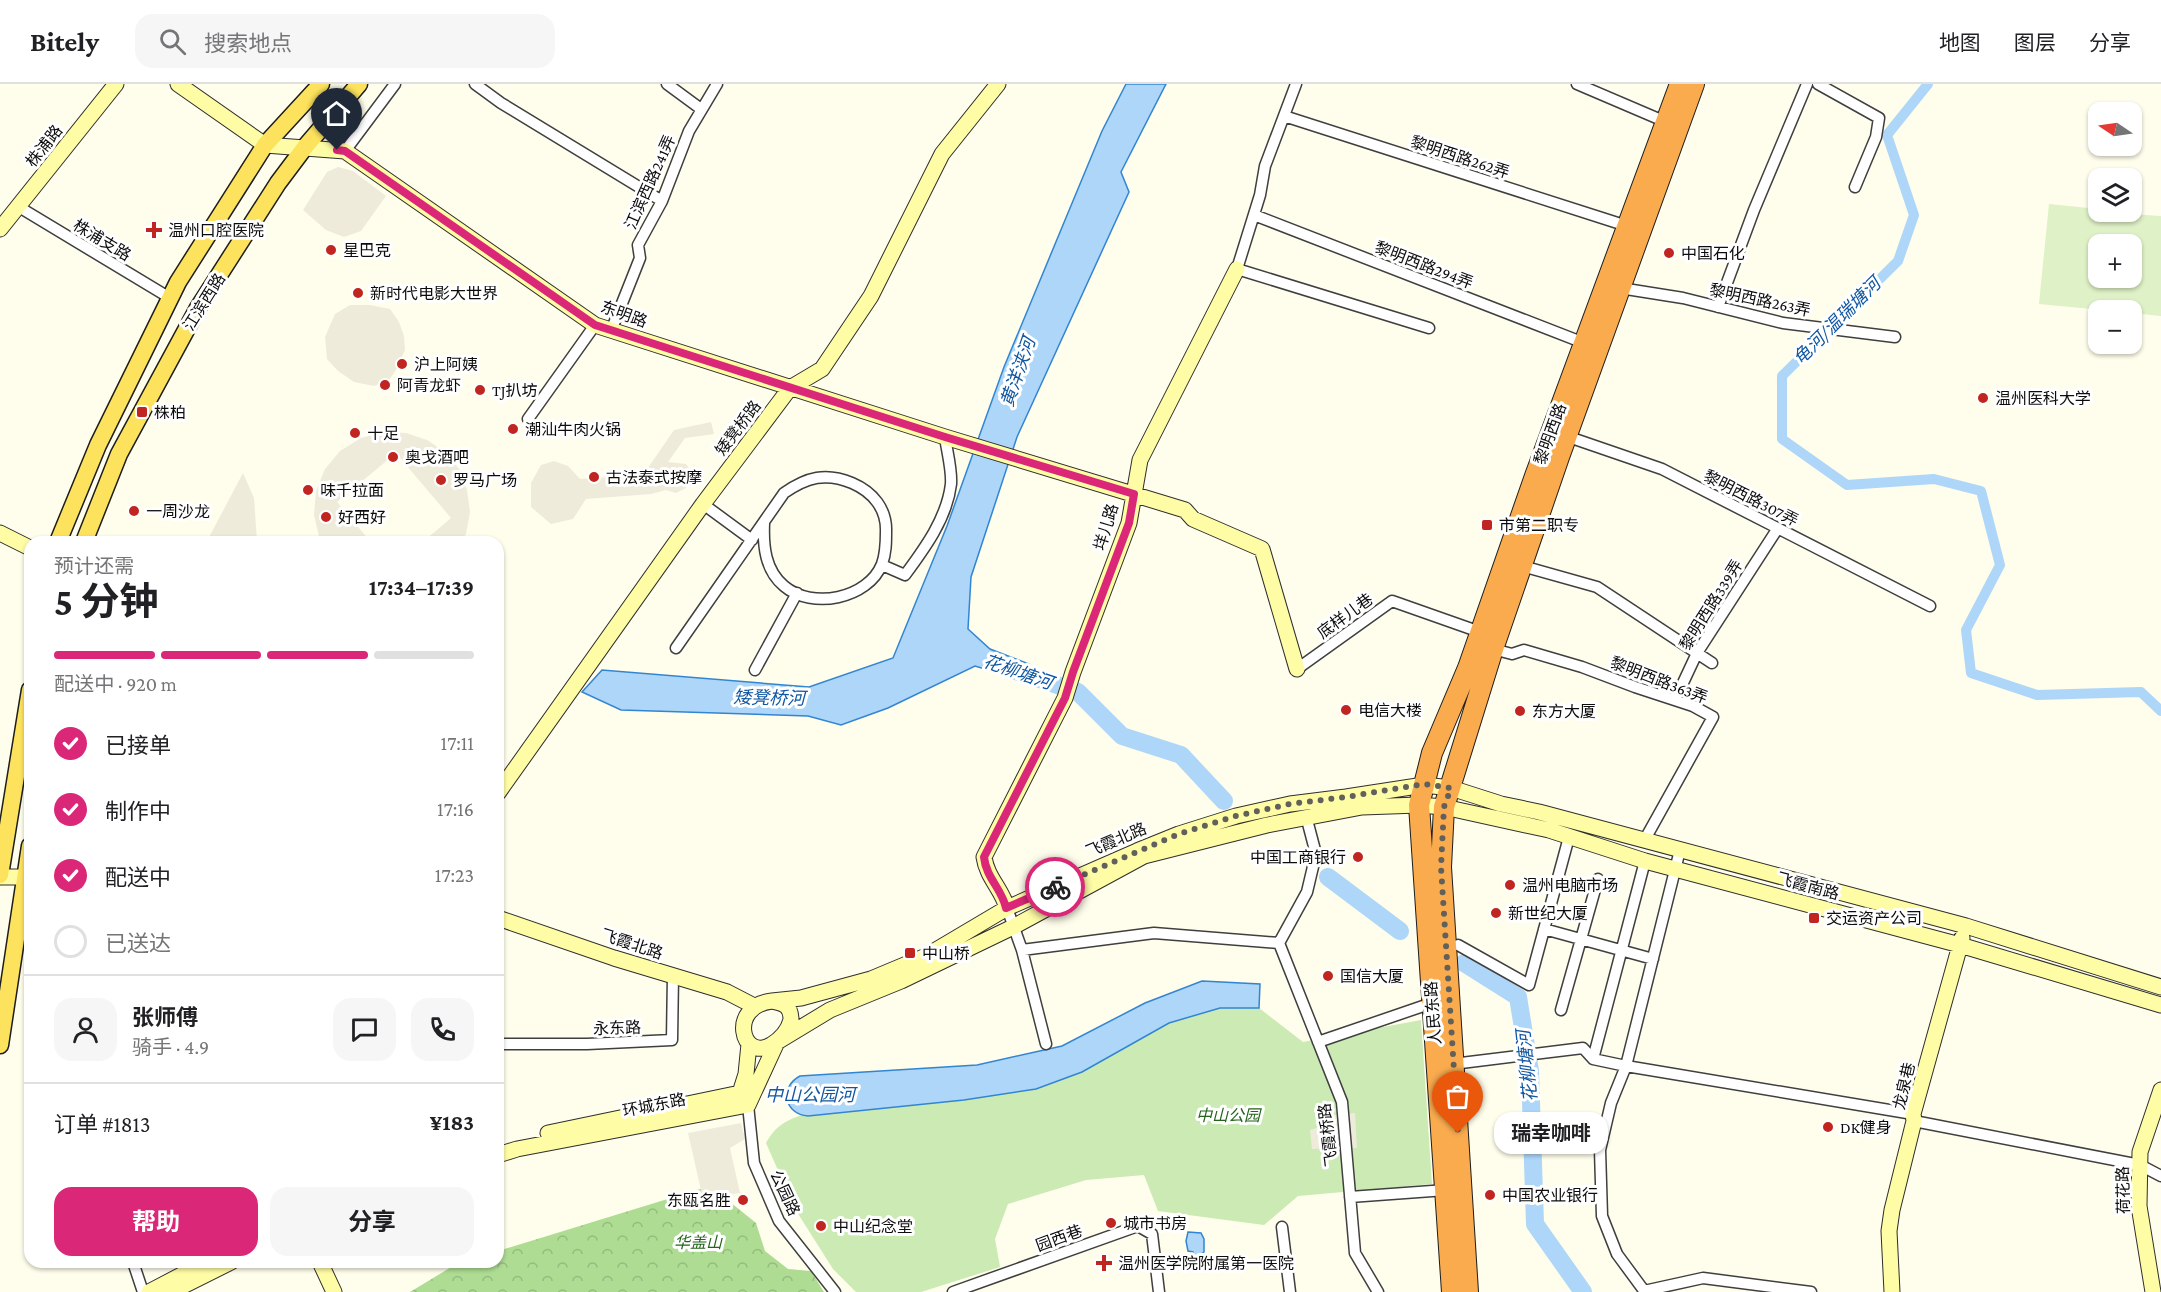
<!DOCTYPE html>
<html lang="zh">
<head>
<meta charset="utf-8">
<style>
  body { margin:0; font-family:"Crimson Pro","Noto Sans SC",serif; background:#f6f6f6; color:#202124; height:100vh; display:flex; flex-direction:column; font-size:22px; white-space:nowrap }
  * { box-sizing:border-box; margin:0 }
  p { font-size:20px; color:#757577 }
  .icon { flex:none; width:33px; height:33px; fill:none; stroke:currentColor; stroke-width:2; stroke-linecap:round; stroke-linejoin:round }
  .map { position:relative; flex:1; overflow:hidden }
  .details { position:absolute; left:24px; top:452px; width:480px; height:732px; display:flex; flex-direction:column; background:#fff; border-radius:18px; box-shadow:0 2px 4px #0004 }
  .details>* { flex:none }
  .needle { width:39px; rotate:283deg }
  .tools { position:absolute; left:2088px; top:18px; display:grid; gap:12px }
  .tools a { display:grid; place-items:center; width:54px; height:54px; border-radius:12px; background:#fff; box-shadow:0 2px 4px #0004; font-size:30px }
  .pin { position:absolute; display:grid; place-items:center; width:51px; height:51px; color:#fff; margin:-62px -26px; border-radius:50% 50% 50% 0; rotate:-45deg; box-shadow:0 0 6px #0007 }
  .pin .icon { rotate:45deg }
  .courier { position:absolute; display:grid; place-items:center; width:60px; height:60px; margin:-30px; border:4px solid #db2777; border-radius:50%; background:#fff; color:#222; box-shadow:0 2px 8px #0007 }
  .bubble { position:absolute; height:42px; border-radius:18px; background:#fff; box-shadow:0 2px 4px #0004; font-size:20px; font-weight:700; line-height:42px; text-align:center }
  .headline em { font-style:normal; font-weight:700 }
  .headline div { display:flex; flex-direction:column-reverse }
  .headline { display:flex; align-items:center; justify-content:space-between; height:102px; padding:0 30px }
  h1 { font-size:39px; font-weight:700; line-height:45px }
  .bar { display:grid; grid-template-columns:repeat(4,1fr); gap:9px 6px; align-content:center; height:72px; padding:0 30px }
  .bar i { height:8px; border-radius:4px; background:#e0e0e0 }
  .bar .on { background:#db2777 }
  .bar p { grid-column:span 4 }
  .line { display:flex; align-items:center; gap:15px; padding:0 30px; border-top:2px solid #e0e0e0 }
  .line div { flex:1 }
  .round { display:grid; place-items:center; flex:none; width:63px; height:63px; border-radius:18px; background:#f6f6f6 }
  ol { padding:0 30px; list-style:none }
  li { display:flex; align-items:center; gap:18px; height:66px }
  li p { margin-inline-start:auto }
  li .icon { padding:6px; border-radius:50%; background:#db2777; color:#fff; stroke-width:4 }
  li:last-child { color:#757577 }
  li i { width:33px; height:33px; border:3px solid #e0e0e0; border-radius:50% }
  .primary-button { display:flex; gap:12px; margin-top:auto; padding:12px 30px }
  .primary-button a { flex:1; height:69px; border-radius:18px; background:#db2777; color:#fff; font-size:24px; font-weight:700; line-height:69px; text-align:center }
  .primary-button a+a { background:#f6f6f6; color:#202124 }
  header { display:flex; align-items:center; gap:36px; box-sizing:border-box; height:84px; padding:0 30px; background:#fff; border-bottom:2px solid #e0e0e0 }
  header strong { font-size:28px }
  nav { display:flex; gap:33px; margin-inline-start:auto; font-size:21px }
  .search { width:420px; height:54px; background:#f6f6f6; display:flex; align-items:center; gap:15px; box-sizing:border-box; padding:0 21px; border-radius:18px; color:#757577; font-size:22px }
  .map>svg:first-child { display:block }
</style>
</head>
<body>
<header>
<strong>Bitely</strong>
<div class="search"><svg class="icon" aria-label="search" viewBox="0 0 24 24"><circle cx="10" cy="10" r="6"/><path d="M15 15l6 6"/></svg>搜索地点</div>
<nav><a>地图</a><a>图层</a><a>分享</a></nav>
</header>
<div class="map">
<svg width="2161" height="1208" viewBox="0 0 2161 1208">
  <defs>
    <pattern id="forest-crowns" width="20" height="18" patternUnits="userSpaceOnUse" patternTransform="scale(1.5)"><rect width="20" height="18" fill="#addc92"/><path d="M2 6a3 3 0 1 1 6 0M12 15a3 3 0 1 1 6 0" fill="none" stroke="#94bc7d"/></pattern>
  </defs>
  <rect width="100%" height="100%" fill="#fffdeb"/>
  <!-- forest -->
  <path fill="url(#forest-crowns)" d="M 710,1102 L 756,1139 L 765,1167 L 788,1185 L 811,1187 L 824,1208 L 410,1208 L 458,1179 L 498,1178 L 498,1167 Z"/>
  <!-- park -->
  <path fill="#cceab4" d="M 1220,924 L 1259,924 L 1303,958 L 1421,936 L 1432,1100 L 1298,1112 L 1264,1141 L 1158,1127 L 1144,1091 L 1086,1096 L 1008,1120 L 995,1155 L 1000,1183 L 921,1208 L 856,1208 L 833,1185 L 795,1125 L 766,1059 C 775,1043 784,1037 802,1031 L 1082,988 L 1169,939 Z"/>
  <!-- pitch -->
  <path fill="#dff1c6" fill-rule="evenodd" d="M 2049,120 L 2098,125 L 2098,128 L 2161,132 L 2161,232 L 2132,229 L 2132,226 L 2103,226 L 2039,220 ZM 2098,160 L 2132,160 L 2132,194 L 2098,194 Z"/>
  <!-- plaza -->
  <path fill="#eeebdb" d="M 338,83 L 353,87 L 386,112 L 361,147 L 344,153 L 326,146 L 303,126 L 327,88 Z
    M 350,221 L 370,221 L 390,225 L 399,238 L 404,252 L 405,266 L 396,286 L 389,296 L 374,302 L 354,298 L 338,287 L 327,275 L 325,253 L 335,230 Z
    M 711,338 L 714,350 L 685,354 L 668,378 L 686,380 L 691,387 L 686,404 L 676,409 L 666,406 L 651,410 L 586,415 L 573,435 L 551,440 L 531,423 L 531,399 L 541,381 L 554,377 L 568,382 L 580,395 L 643,391 L 674,346 Z
    M 384,348 L 406,349 L 427,356 L 445,368 L 459,385 L 467,406 L 470,428 L 466,450 L 462,457 L 424,457 L 451,434 L 396,369 L 337,418 L 370,457 L 320,457 L 314,431 L 316,407 L 325,385 L 340,367 L 361,354 Z
    M 243,389 L 254,414 L 257,457 L 207,457 Z
    M 1355,1029 L 1357,1064 L 1312,1065 L 1310,1046 L 1320,1043 L 1325,1032 Z
    M 741,1039 L 745,1055 L 730,1064 L 740,1109 L 703,1115 L 688,1049 Z"/>
  <!-- water -->
  <path fill="#aed6f8" stroke="#3285d2" stroke-width="1.5" d="M 1126,0 L 1166,0 L 1121,88 L 1129,108 L 1017,353 L 971,493 L 968,545 L 990,565 L 1029,580 L 1031,599 L 975,582 L 888,624 L 841,641 L 808,632 L 621,626 L 582,608 L 602,586 L 809,603 L 893,574 L 947,442 L 1004,283 L 1102,47 Z
    M 1202,897 L 1260,900 L 1259,924 L 1220,924 L 1169,939 L 1082,988 L 1036,1005 L 964,1016 L 808,1032 C 784,1030 779,1003 800,992 L 977,981 L 1062,962 L 1145,919 Z
    M 1188,1148 L 1201,1149 L 1204,1155 L 1204,1168 L 1199,1172 L 1194,1172 L 1193,1168 L 1188,1167 L 1186,1157 Z"/>
  <g fill="none" stroke-linecap="round" stroke-linejoin="round">
    <!-- canal -->
    <path stroke="#aed6f8" stroke-width="10" d="M 1928,0 L 1887,51 L 1914,131 L 1898,177 L 1782,292 L 1782,355 L 1847,401 L 1934,395 L 1981,407 L 2000,481 L 1966,546 L 1971,589 L 2037,611 L 2141,608 L 2161,627"/>
    <!-- river -->
    <path stroke="#aed6f8" stroke-width="18" d="M 1010,585 L 1078,608 L 1122,652 L 1181,671 L 1224,717
      M 1328,793 L 1400,847
      M 1464,879 L 1518,913 L 1530,987 L 1535,1140 L 1583,1208"/>
    <!-- street casing -->
    <g stroke="#3f3f3f" stroke-width="13">
      <path id="street" d="M 475,0 L 501,19 L 662,117
        M 667,0 L 701,25
        M 1296,0 L 1265,82 L 1260,111 L 1237,185 L 1429,244
        M 1577,0 L 1666,38
        M 1818,0 L 1879,34 L 1876,53 L 1855,103
        M 1284,32 L 1627,142
        M 345,67 L 395,0
        M 19,123 L 170,214
        M 1254,131 L 1584,259
        M 1620,204 L 1683,214 L 1783,239 L 1895,253
        M 1718,223 L 1754,126 L 1807,0
        M 611,247 L 640,174 L 638,161 L 662,117 L 689,47 L 717,0
        M 528,335 L 595,241
        M 1563,351 L 1662,385 L 1930,522
        M 703,420 L 752,456
        M 882,481 L 905,491 C 925,464 947,434 951,400 C 952,385 947,368 945,353
        M 1522,482 L 1597,503 L 1712,579
        M 676,564 L 784,409 C 807,393 826,388 852,399 C 873,408 887,425 886,448 C 886,459 886,469 882,480 C 868,515 812,526 784,502 C 765,486 763,462 764,439
        M 1493,565 L 1512,570 L 1524,566 L 1582,583 L 1635,603 L 1693,622 L 1713,633 L 1644,757
        M 1297,585 L 1392,517 L 1480,548
        M 755,586 L 797,509
        M 1675,616 L 1697,569 L 1778,444
        M 1306,732 L 1316,770 L 1307,808 L 1279,859 L 1342,1018 L 1355,1169 L 1378,1208
        M 1007,824 L 1022,866 L 1046,960
        M 1544,845 L 1653,875
        M 1458,861 L 1529,901 L 1569,753
        M 1022,866 L 1154,849 L 1279,859
        M 1561,926 L 1598,795
        M 1318,958 L 1432,919
        M 498,960 L 587,960 L 672,956 L 673,891
        M 1593,975 L 1645,777
        M 1453,980 L 1583,964 L 1593,975 L 1626,982 L 1913,1030
        M 744,1015 L 748,1021 L 754,1079 L 779,1137 L 835,1208
        M 1914,1037 L 2140,1081 L 2161,1092
        M 1350,1113 L 1446,1106
        M 1282,1143 L 1290,1208
        M 133,1178 L 143,1208
        M 1644,1207 L 1703,1194 L 1811,1208
        M 953,1208 L 1138,1142 L 1152,1150 L 1159,1208
        M 1645,1208 L 1617,1170 L 1602,1132 L 1600,1066 L 1611,1019 L 1626,982 L 1680,766"/>
    </g>
    <!-- secondary casing -->
    <g stroke="#2e2e2e" stroke-width="17">
      <path id="secondary" d="M 178,0 L 265,61 L 345,67 L 595,241 L 945,353 L 1185,426 L 1193,435 L 1262,465 L 1297,585
        M 0,145 L 116,0
        M 0,449 L 30,464
        M 498,709 L 703,420 L 790,304 L 822,285 L 871,212 L 942,70 L 998,0
        M 0,793 L 30,793
        M 1007,824 C 1002,805 987,794 984,773 L 1065,614 L 1073,588 L 1129,439 L 1140,376 L 1237,185
        M 498,834 L 614,874 L 727,908 L 754,922
        M 772,917 L 801,914 L 871,895 L 926,872 L 1007,824 L 1137,767 L 1179,750 L 1236,732 L 1290,720 L 1346,713 L 1424,701 L 1451,704 L 1501,720 L 1539,728 L 1966,842 L 2161,903
        M 772,917 C 784,919 791,922 791,936 C 788,947 781,955 771,961 C 741,978 728,922 772,917 Z
        M 548,1049 L 740,1009 L 746,990 L 749,960
        M 498,1071 L 517,1065 L 748,1021 L 777,958 L 830,926 L 901,897 L 1013,843 L 1144,772 L 1267,741 L 1362,723 L 1419,721 L 1444,723 L 1549,746 L 1645,777 L 1960,861 L 2161,921
        M 320,1178 L 334,1208
        M 149,1208 L 206,1178
        M 171,1208 L 231,1178
        M 1892,1208 L 1889,1147 L 1892,1126 L 1914,1037 L 1913,1030 L 1962,854
        M 2153,1208 L 2139,1122 L 2140,1068 L 2161,1006"/>
    </g>
    <!-- primary casing -->
    <g stroke="#1d1d1d" stroke-width="19">
      <path id="primary" d="M 58,458 L 98,361 L 178,198 L 265,61 L 321,0
        M 84,458 L 119,370 L 198,224 L 278,99 L 305,63 L 359,0
        M 0,791 L 30,606
        M 0,961 L 30,762"/>
    </g>
    <!-- highway casing -->
    <g stroke="#1d1d1d" stroke-width="22">
      <path id="highway" d="M 1452,1208 L 1419,721 L 1432,669 L 1468,584 L 1535,392 L 1680,0
        M 1468,1208 L 1441,783 L 1444,723 L 1493,565 L 1559,373 L 1694,0"/>
    </g>
    <!-- street -->
    <use href="#street" stroke="#fff" stroke-width="10"/>
    <!-- secondary -->
    <use href="#secondary" stroke="#fffca6" stroke-width="15"/>
    <!-- primary -->
    <use href="#primary" stroke="#fde35d" stroke-width="16"/>
    <!-- highway -->
    <use href="#highway" stroke="#faab4e" stroke-width="20"/>
  </g>
  <g fill="none" stroke-linecap="round" stroke-linejoin="round">
    <!-- done -->
    <path stroke="#61605a" stroke-width="6" stroke-dasharray="0 10.8" d="M 1055,803 L 1179,750 L 1236,732 L 1290,720 L 1346,713 L 1424,700 L 1451,704 L 1444,723 L 1441,783 L 1458,1049"/>
    <!-- route -->
    <path stroke="#db2777" stroke-width="8" d="M 337,66 L 345,67 L 595,241 L 945,353 L 1134,410 L 1129,439 L 1073,588 L 1065,614 L 984,773 C 986,794 1002,805 1006,824 L 1055,803"/>
  </g>
  <!-- markers -->
  <g fill="#c02520" stroke="#fff" stroke-width="2">
    <path d="M151 137h6v6h6v6h-6v6h-6v-6h-6v-6h6z"/>
    <circle cx="331" cy="166" r="6"/>
    <circle cx="1669" cy="169" r="6"/>
    <circle cx="358" cy="209" r="6"/>
    <circle cx="402" cy="280" r="6"/>
    <circle cx="385" cy="301" r="6"/>
    <circle cx="480" cy="306" r="6"/>
    <circle cx="1983" cy="314" r="6"/>
    <rect x="136" y="322" width="12" height="12" rx="3"/>
    <circle cx="513" cy="345" r="6"/>
    <circle cx="355" cy="349" r="6"/>
    <circle cx="393" cy="373" r="6"/>
    <circle cx="594" cy="393" r="6"/>
    <circle cx="441" cy="396" r="6"/>
    <circle cx="308" cy="406" r="6"/>
    <circle cx="134" cy="427" r="6"/>
    <circle cx="326" cy="433" r="6"/>
    <rect x="1481" y="435" width="12" height="12" rx="3"/>
    <circle cx="1346" cy="626" r="6"/>
    <circle cx="1520" cy="627" r="6"/>
    <circle cx="1358" cy="773" r="6"/>
    <circle cx="1510" cy="801" r="6"/>
    <circle cx="1496" cy="829" r="6"/>
    <rect x="1808" y="828" width="12" height="12" rx="3"/>
    <rect x="904" y="863" width="12" height="12" rx="3"/>
    <circle cx="1328" cy="892" r="6"/>
    <circle cx="1828" cy="1043" r="6"/>
    <circle cx="1490" cy="1111" r="6"/>
    <circle cx="743" cy="1116" r="6"/>
    <circle cx="1111" cy="1139" r="6"/>
    <circle cx="821" cy="1142" r="6"/>
    <path d="M1101 1170h6v6h6v6h-6v6h-6v-6h-6v-6h6z"/>
  </g>
  <g text-anchor="middle" dominant-baseline="central" stroke-width="6" stroke-linejoin="round" paint-order="stroke">
    <!-- street labels -->
    <g font-size="16" fill="#0c0c0c" stroke="#fff">
      <text transform="translate(44 62) rotate(-52)">株浦路</text>
      <text transform="translate(1460 73) rotate(18)">黎明西路262弄</text>
      <text transform="translate(650 98) rotate(-66)">江滨西路241弄</text>
      <text transform="translate(102 156) rotate(31)">株浦支路</text>
      <text transform="translate(1424 181) rotate(21)">黎明西路294弄</text>
      <text transform="translate(1760 216) rotate(12)">黎明西路263弄</text>
      <text transform="translate(204 218) rotate(-58)">江滨西路</text>
      <text transform="translate(624 230) rotate(20)">东明路</text>
      <text transform="translate(738 344) rotate(-53)">矮凳桥路</text>
      <text transform="translate(1550 350) rotate(-70)">黎明西路</text>
      <text transform="translate(1751 414) rotate(27)">黎明西路307弄</text>
      <text transform="translate(1106 443) rotate(-73)">垟儿路</text>
      <text transform="translate(1711 521) rotate(-58)">黎明西路339弄</text>
      <text transform="translate(1345 532) rotate(-36)">底样儿巷</text>
      <text transform="translate(1659 596) rotate(21)">黎明西路363弄</text>
      <text transform="translate(1116 756) rotate(-23)">飞霞北路</text>
      <text transform="translate(1808 802) rotate(15)">飞霞南路</text>
      <text transform="translate(632 860) rotate(18)">飞霞北路</text>
      <text transform="translate(1433 929) rotate(-94)">人民东路</text>
      <text transform="translate(617 944) rotate(-2)">永东路</text>
      <text transform="translate(1904 1002) rotate(-77)">龙泉巷</text>
      <text transform="translate(654 1021) rotate(-11)">环城东路</text>
      <text transform="translate(1328 1051) rotate(-97)">飞霞桥路</text>
      <text transform="translate(2123 1106) rotate(-91)">荷花路</text>
      <text transform="translate(785 1109) rotate(65)">公园路</text>
      <text transform="translate(1059 1154) rotate(-20)">园西巷</text>
    </g>
    <!-- poi labels -->
    <g font-size="16" fill="#0c0c0c" stroke="#fff" text-anchor="start">
      <text x="168" y="146">温州口腔医院</text>
      <text x="343" y="166">星巴克</text>
      <text x="1681" y="169">中国石化</text>
      <text x="370" y="209">新时代电影大世界</text>
      <text x="414" y="280">沪上阿姨</text>
      <text x="397" y="301">阿青龙虾</text>
      <text x="492" y="306">TJ扒坊</text>
      <text x="1995" y="314">温州医科大学</text>
      <text x="154" y="328">株柏</text>
      <text x="525" y="345">潮汕牛肉火锅</text>
      <text x="367" y="349">十足</text>
      <text x="405" y="373">奥戈酒吧</text>
      <text x="606" y="393">古法泰式按摩</text>
      <text x="453" y="396">罗马广场</text>
      <text x="320" y="406">味千拉面</text>
      <text x="146" y="427">一周沙龙</text>
      <text x="338" y="433">好西好</text>
      <text x="1499" y="441">市第二职专</text>
      <text x="1358" y="626">电信大楼</text>
      <text x="1532" y="627">东方大厦</text>
      <text x="1346" y="773" text-anchor="end">中国工商银行</text>
      <text x="1522" y="801">温州电脑市场</text>
      <text x="1508" y="829">新世纪大厦</text>
      <text x="1826" y="834">交运资产公司</text>
      <text x="922" y="869">中山桥</text>
      <text x="1340" y="892">国信大厦</text>
      <text x="1840" y="1043">DK健身</text>
      <text x="1502" y="1111">中国农业银行</text>
      <text x="731" y="1116" text-anchor="end">东瓯名胜</text>
      <text x="1123" y="1139">城市书房</text>
      <text x="833" y="1142">中山纪念堂</text>
      <text x="1118" y="1179">温州医学院附属第一医院</text>
    </g>
    <!-- park labels -->
    <g font-size="16" font-style="italic" fill="#24651b" stroke="#fff">
      <text x="1228" y="1031">中山公园</text>
      <text x="698" y="1158">华盖山</text>
    </g>
    <!-- water labels -->
    <g font-size="18" font-style="italic" fill="#1157a2" stroke="#fff">
      <text transform="translate(1837 237) rotate(-45)">龟河/温瑞塘河</text>
      <text transform="translate(1018 288) rotate(-71)">黄洋浃河</text>
      <text transform="translate(1018 588) rotate(19)">花柳塘河</text>
      <text transform="translate(769 614) rotate(1)">矮凳桥河</text>
      <text transform="translate(1527 982) rotate(-96)">花柳塘河</text>
      <text x="810" y="1011">中山公园河</text>
    </g>
  </g>
</svg>
<div class="tools">
<a><svg class="needle" viewBox="-14 -14 28 28"><path d="M0-13l5 13h-10z" fill="#e53935"/><path d="M0 13l5-13h-10z" fill="#757577"/></svg></a>
<a><svg class="icon" aria-label="layers" viewBox="0 0 24 24"><path d="M12 4l9 5-9 5-9-5zM3 14l9 5 9-5"/></svg></a>
<a>+</a>
<a>−</a>
</div>
<div class="pin" style="left:1458px;top:1049px;background:#ea580c"><svg class="icon" aria-label="bag" viewBox="0 0 24 24"><path d="M5 8h14l-1 12H6zM9 8a3 3 0 0 1 6 0"/></svg></div>
<div class="pin" style="left:337px;top:66px;background:#1f2937"><svg class="icon" aria-label="home" viewBox="0 0 24 24"><path d="M3 11l9-7 9 7M6 9v11h12V9"/></svg></div>
<div class="courier" style="left:1055px;top:803px"><svg class="icon" aria-label="bike" viewBox="0 0 24 24"><circle cx="6" cy="16" r="4"/><circle cx="18" cy="16" r="4"/><path d="M6 16l4-8h5l3 8M10 8l3 8H6M13 5h3"/></svg></div>
<div class="bubble" style="left:1494px;top:1028px;width:114px">瑞幸咖啡</div>
<section class="details">
<div class="headline"><div><h1>5 分钟</h1><p>预计还需</p></div><em>17:34–17:39</em></div>
<div class="bar"><i class="on"></i><i class="on"></i><i class="on"></i><i></i><p>配送中 · 920 m</p></div>
<ol>
<li><svg class="icon" aria-label="check" viewBox="0 0 24 24"><path d="M5 12l5 5 9-10"/></svg>已接单<p>17:11</p></li>
<li><svg class="icon" aria-label="check" viewBox="0 0 24 24"><path d="M5 12l5 5 9-10"/></svg>制作中<p>17:16</p></li>
<li><svg class="icon" aria-label="check" viewBox="0 0 24 24"><path d="M5 12l5 5 9-10"/></svg>配送中<p>17:23</p></li>
<li><i></i>已送达</li>
</ol>
<div class="line" style="height:108px"><a class="round"><svg class="icon" aria-label="person" viewBox="0 0 24 24"><circle cx="12" cy="8" r="4"/><path d="M4 21q1-7 8-7t8 7"/></svg></a><div><b>张师傅</b><p>骑手 · 4.9</p></div><a class="round"><svg class="icon" aria-label="chat" viewBox="0 0 24 24"><path d="M4 5h16v11H9l-5 4z"/></svg></a><a class="round"><svg class="icon" aria-label="phone" viewBox="0 0 24 24"><path d="M5 4h4l2 5-3 2q2 4 5 5l2-3 5 2v4C11 20 4 13 5 4z"/></svg></a></div>
<div class="line" style="height:78px"><div>订单 #1813</div><b>¥183</b></div>
<div class="primary-button"><a>帮助</a><a>分享</a></div>
</section>
</div>
</body>
</html>
